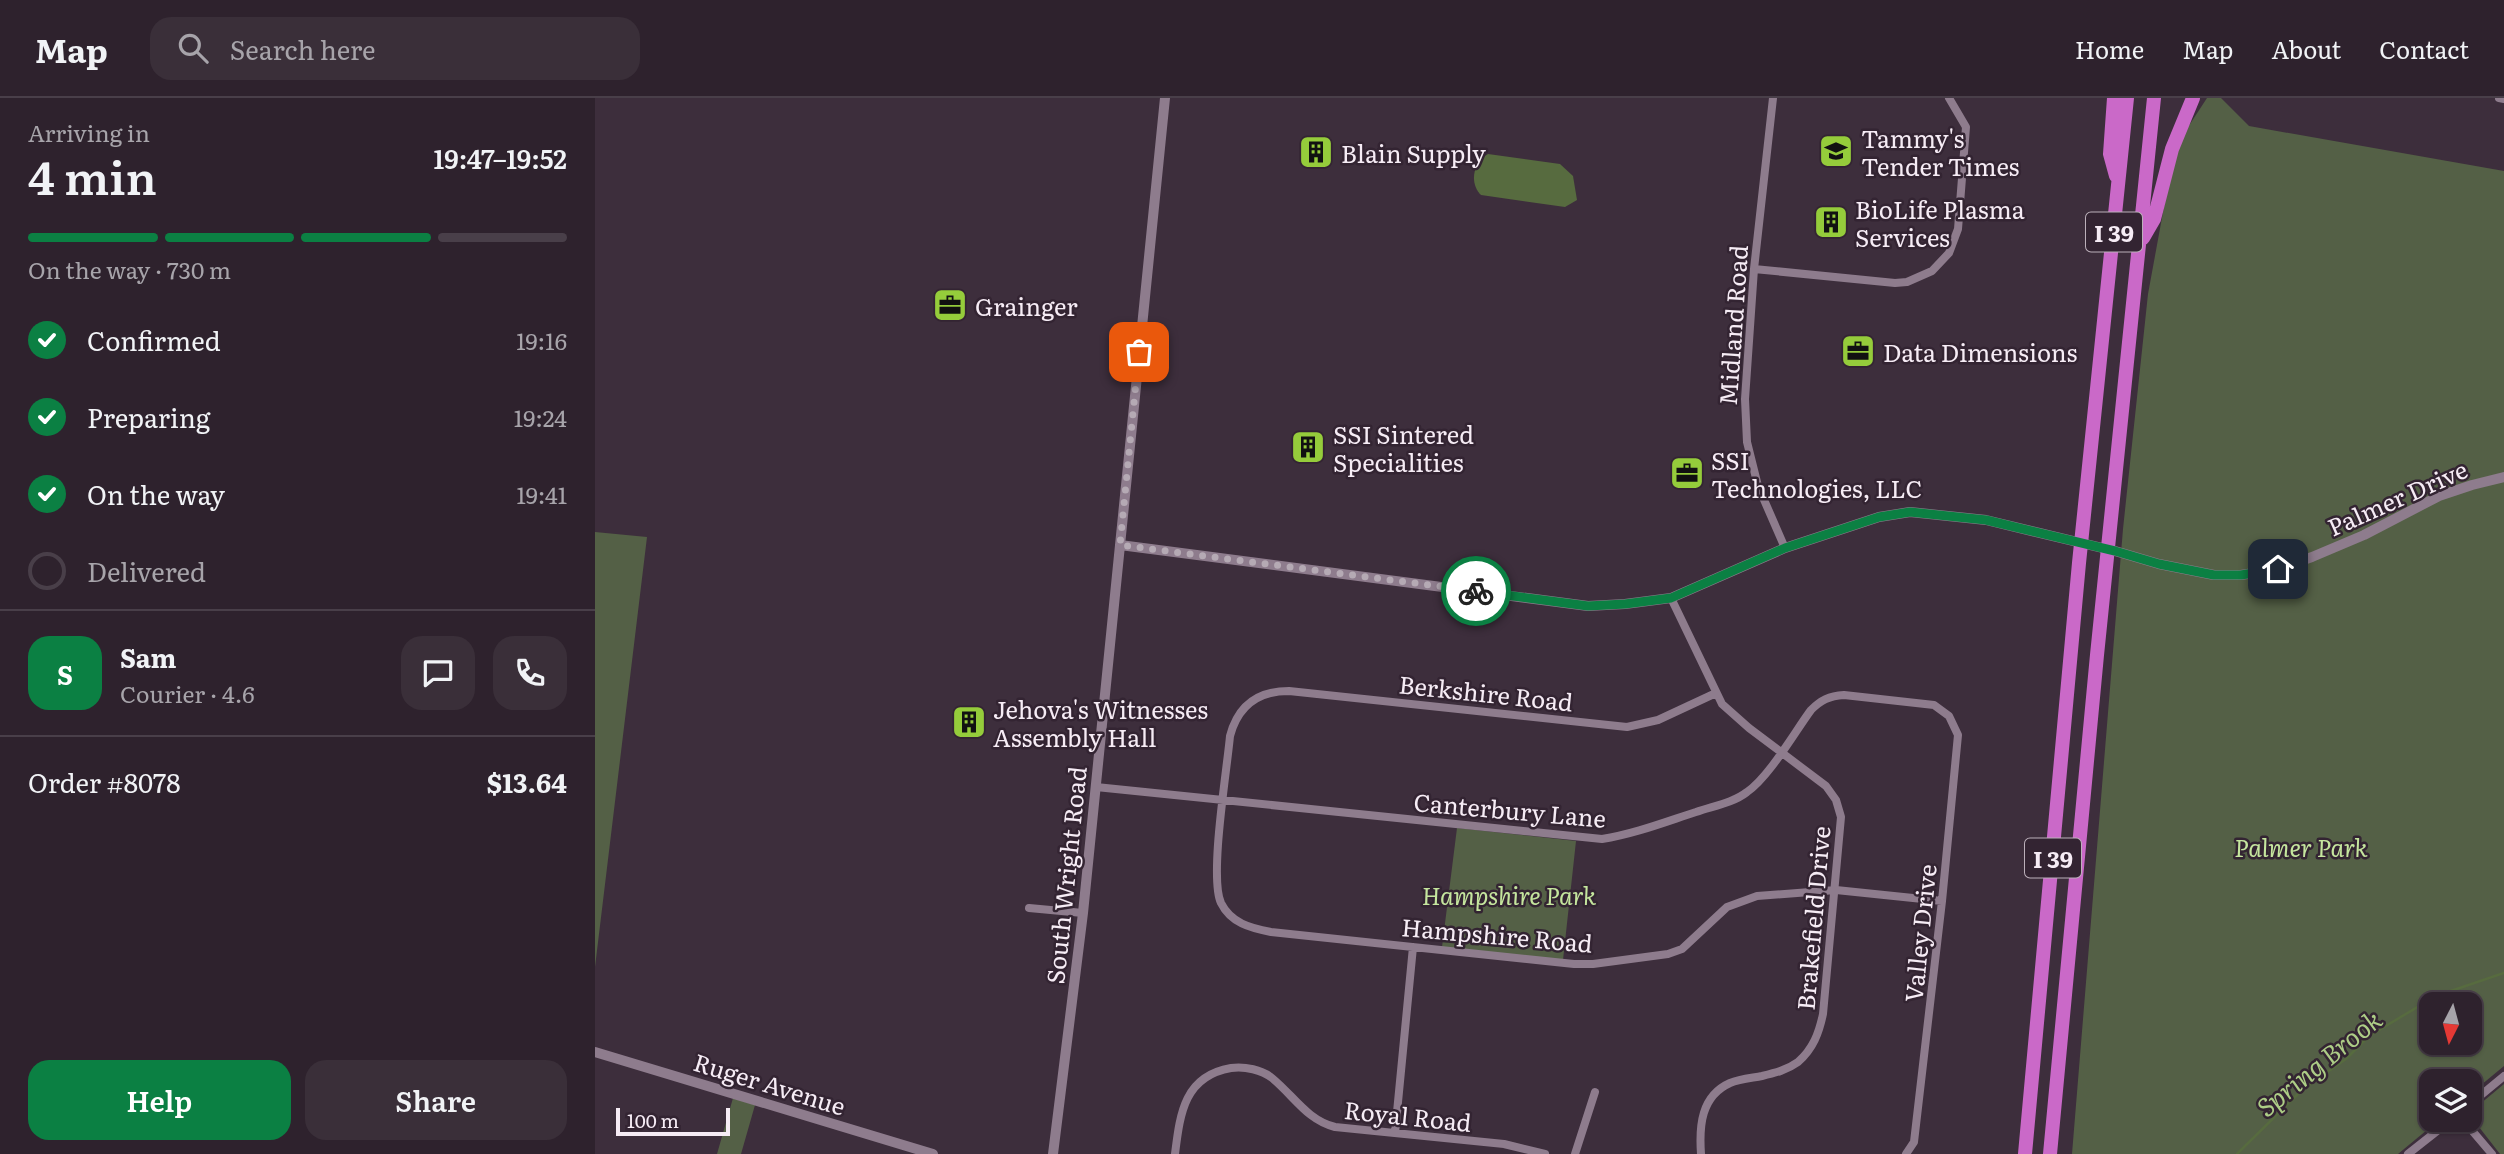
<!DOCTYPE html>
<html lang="en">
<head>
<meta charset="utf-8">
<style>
  body { margin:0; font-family:Literata,serif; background:#3a2f39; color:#f1f3f6; height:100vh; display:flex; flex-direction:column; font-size:26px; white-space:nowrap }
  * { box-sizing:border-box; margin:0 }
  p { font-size:23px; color:#a7a4aa }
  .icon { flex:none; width:38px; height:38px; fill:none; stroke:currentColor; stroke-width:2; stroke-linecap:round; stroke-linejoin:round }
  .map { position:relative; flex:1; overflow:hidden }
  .details { display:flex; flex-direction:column; background:#2e222d; width:595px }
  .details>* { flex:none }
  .needle { width:46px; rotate:186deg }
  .buttons { position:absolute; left:1824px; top:894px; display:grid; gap:14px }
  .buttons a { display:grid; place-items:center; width:63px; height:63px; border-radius:14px; background:#2e222d; box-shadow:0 2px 5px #0004,0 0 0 2px #493f49; font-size:35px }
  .scale { position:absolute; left:21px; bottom:18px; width:114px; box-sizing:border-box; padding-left:7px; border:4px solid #f6ecf5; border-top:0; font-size:19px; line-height:24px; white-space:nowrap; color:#f6ecf5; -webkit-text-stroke:5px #332432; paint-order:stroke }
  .pin { position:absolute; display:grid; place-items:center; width:60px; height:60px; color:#fff; margin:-30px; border-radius:14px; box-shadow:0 4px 10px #0006 }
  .courier { position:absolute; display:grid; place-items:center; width:70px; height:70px; margin:-35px; border:5px solid #0b8043; border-radius:50%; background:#fff; color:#222; box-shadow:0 2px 9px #0007 }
  .overview em { font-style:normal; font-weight:600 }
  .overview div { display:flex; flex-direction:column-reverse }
  .overview { display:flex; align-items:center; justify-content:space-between; height:119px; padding:0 28px }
  h1 { font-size:46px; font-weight:600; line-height:52px }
  .bar { display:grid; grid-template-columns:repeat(4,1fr); gap:10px 7px; align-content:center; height:84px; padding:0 28px }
  .bar i { height:9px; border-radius:5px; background:#493f49 }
  .bar .on { background:#0b8043 }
  .bar p { grid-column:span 4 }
  .line { display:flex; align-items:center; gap:18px; padding:0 28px; border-top:2px solid #493f49 }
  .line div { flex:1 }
  .round { display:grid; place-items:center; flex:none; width:74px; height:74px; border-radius:21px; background:#3a2f39 }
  ol { padding:0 28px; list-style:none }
  li { display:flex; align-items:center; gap:21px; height:77px }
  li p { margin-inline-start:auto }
  li .icon { padding:7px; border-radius:50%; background:#0b8043; color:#fff; stroke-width:4 }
  li:last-child { color:#a7a4aa }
  li i { width:38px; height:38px; border:4px solid #493f49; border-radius:50% }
  .action { display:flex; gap:14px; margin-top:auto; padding:14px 28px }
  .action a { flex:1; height:80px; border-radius:21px; background:#0b8043; color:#fff; font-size:28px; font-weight:600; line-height:80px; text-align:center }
  .action a+a { background:#3a2f39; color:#f1f3f6 }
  header { display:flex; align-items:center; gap:42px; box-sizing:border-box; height:98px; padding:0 35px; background:#2e222d; border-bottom:2px solid #493f49 }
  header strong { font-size:33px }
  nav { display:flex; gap:38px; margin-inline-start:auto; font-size:24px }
  .search { width:490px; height:63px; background:#3a2f39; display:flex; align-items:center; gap:18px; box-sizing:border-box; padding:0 24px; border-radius:21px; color:#a7a4aa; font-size:26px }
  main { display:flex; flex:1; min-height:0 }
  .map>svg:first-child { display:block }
</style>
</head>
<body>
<header>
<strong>Map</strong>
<div class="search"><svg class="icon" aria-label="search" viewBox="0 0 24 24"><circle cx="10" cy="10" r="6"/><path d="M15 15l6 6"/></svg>Search here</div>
<nav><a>Home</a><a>Map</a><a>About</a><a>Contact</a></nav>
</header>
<main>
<section class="details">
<div class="overview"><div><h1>4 min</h1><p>Arriving in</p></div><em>19:47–19:52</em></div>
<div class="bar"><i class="on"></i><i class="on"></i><i class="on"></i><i></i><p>On the way · 730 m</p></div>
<ol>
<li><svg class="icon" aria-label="check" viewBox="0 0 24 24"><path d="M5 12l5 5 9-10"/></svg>Confirmed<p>19:16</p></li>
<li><svg class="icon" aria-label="check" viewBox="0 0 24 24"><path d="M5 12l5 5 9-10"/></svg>Preparing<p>19:24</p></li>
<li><svg class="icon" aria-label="check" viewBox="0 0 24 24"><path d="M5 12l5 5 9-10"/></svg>On the way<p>19:41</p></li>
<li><i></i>Delivered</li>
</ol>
<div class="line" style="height:126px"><b class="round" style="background:#0b8043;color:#fff">S</b><div><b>Sam</b><p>Courier · 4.6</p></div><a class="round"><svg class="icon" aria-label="chat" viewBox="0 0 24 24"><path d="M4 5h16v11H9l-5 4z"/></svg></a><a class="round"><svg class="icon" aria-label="phone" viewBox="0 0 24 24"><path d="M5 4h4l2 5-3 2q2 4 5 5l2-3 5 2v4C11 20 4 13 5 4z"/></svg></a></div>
<div class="line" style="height:91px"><div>Order #8078</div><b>$13.64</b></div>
<div class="action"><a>Help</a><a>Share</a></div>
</section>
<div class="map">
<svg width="1909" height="1056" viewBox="0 0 1909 1056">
  <rect width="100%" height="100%" fill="#3d2e3c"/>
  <!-- green -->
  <path fill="#546046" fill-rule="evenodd" d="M 1612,0 L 1626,0 L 1654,28 L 1909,73 L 1909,968 L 1874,997 L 1874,984 L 1836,984 L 1836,1022 L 1844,1022 L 1803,1056 L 1477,1056 L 1528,431 L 1553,196 L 1580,49 ZM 1836,906 L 1874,906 L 1874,945 L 1836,945 Z
    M 0,434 L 52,439 L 0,869 Z
    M 862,730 L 981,743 L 968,862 L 847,849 Z
    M 1909,986 L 1909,1056 L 1905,1056 L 1877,1020 L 1879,1011 Z
    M 138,1000 L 160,1007 L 146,1056 L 122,1056 Z"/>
  <!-- water -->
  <path fill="#576b3f" d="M 893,56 L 965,66 L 978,78 L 982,102 L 970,109 L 886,97 C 874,85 878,64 893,56 Z"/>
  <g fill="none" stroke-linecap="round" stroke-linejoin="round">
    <!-- stream -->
    <path stroke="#576b3f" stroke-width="2.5" d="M 1642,1056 L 1708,991 L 1751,961 L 1774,938 L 1841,898 L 1909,875"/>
    <!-- street -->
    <path stroke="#8e7c8d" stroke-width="8" d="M 1178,0 L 1159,171 L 1150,301 L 1152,344 L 1163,388 L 1190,450
      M 1904,0 L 1909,1
      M 1159,171 L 1300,185 L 1312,184 L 1337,173 L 1354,155 L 1363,131 L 1371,29 L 1354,0
      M 1076,500 L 1127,606 L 1154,630 L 1231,688 L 1241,702 L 1246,719 L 1228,916 C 1224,935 1218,951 1203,964 C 1192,972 1180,975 1167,978 C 1157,980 1145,981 1135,985 C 1106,998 1104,1028 1106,1056
      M 1121,595 L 1063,622 L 1032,629 L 694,593 C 663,593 643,608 635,638 C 632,672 614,779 626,805 C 636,825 655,830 676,834 L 979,866 L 998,866 L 1073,856 L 1087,851 L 1132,809 L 1162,798 L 1241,792 L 1347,803
      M 501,689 L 1007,741 C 1039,736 1070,724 1101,714 C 1118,708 1138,705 1152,694 C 1174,679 1199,635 1216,612 C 1226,602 1234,598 1249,597 L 1339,607 L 1354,618 L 1363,637 L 1347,803 L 1319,1044 L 1311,1056
      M 434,810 L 488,815
      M 1874,1007 L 1909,978
      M 1868,1022 L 1897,1056
      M 800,1035 L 818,849
      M 580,1056 C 585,1016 589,978 636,970 C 650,968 667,972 677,980 C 699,998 712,1022 740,1029 L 909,1046 L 950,1056
      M 980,1056 L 1000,994
      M 1813,1056 L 1856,1022"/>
    <!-- secondary -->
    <path stroke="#8e7c8d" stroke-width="10" d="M 525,447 L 993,508 L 1030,506 L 1076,500 L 1190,450 L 1284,419 L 1315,414 L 1391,422 L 1520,453 L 1564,466 L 1619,477 L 1646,477 L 1683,471 L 1717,459 L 1769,437 L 1844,398 L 1877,387 L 1909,379
      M 0,954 L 338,1056
      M 458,1056 L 488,815 L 570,0"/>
    <!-- highway -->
    <path stroke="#ca69c8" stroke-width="14" d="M 1519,0 L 1515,56 L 1521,78
      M 1548,140 L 1559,121 L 1577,51 L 1598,0
      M 1430,1056 L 1484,465 L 1532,0
      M 1455,1056 L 1502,557 L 1559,0"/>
  </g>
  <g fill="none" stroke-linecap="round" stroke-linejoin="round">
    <!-- done -->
    <path stroke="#b5aab4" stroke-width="7" stroke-dasharray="0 12.6" d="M 544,254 L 525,447 L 881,493"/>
    <!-- route -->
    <path stroke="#0b8043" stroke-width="9" d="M 881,493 L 993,508 L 1030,506 L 1076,500 L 1190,450 L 1284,419 L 1315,414 L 1391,422 L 1520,453 L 1564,466 L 1619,477 L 1646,477 L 1683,471"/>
  </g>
  <!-- icons -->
  <defs>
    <g id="school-square" transform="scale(1.75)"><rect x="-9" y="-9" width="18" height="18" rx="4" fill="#95cc3b" stroke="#332432"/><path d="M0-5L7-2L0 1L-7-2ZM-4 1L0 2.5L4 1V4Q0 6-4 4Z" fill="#111"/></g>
    <g id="building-square" transform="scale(1.75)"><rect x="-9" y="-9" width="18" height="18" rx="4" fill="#95cc3b" stroke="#332432"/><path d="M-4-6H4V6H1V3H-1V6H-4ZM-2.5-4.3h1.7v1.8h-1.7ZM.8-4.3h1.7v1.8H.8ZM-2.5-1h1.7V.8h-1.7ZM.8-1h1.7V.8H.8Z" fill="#111"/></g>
    <g id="office-square" transform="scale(1.75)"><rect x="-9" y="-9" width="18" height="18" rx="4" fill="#95cc3b" stroke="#332432"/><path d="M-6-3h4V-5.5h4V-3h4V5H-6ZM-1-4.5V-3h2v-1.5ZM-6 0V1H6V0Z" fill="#111"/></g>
  </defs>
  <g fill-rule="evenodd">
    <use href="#school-square" x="1241" y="53"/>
    <use href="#building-square" x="721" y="54"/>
    <use href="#building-square" x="1236" y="124"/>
    <use href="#office-square" x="355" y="207"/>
    <use href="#office-square" x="1263" y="253"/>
    <use href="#building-square" x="713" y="349"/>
    <use href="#office-square" x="1092" y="375"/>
    <use href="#building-square" x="374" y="624"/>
  </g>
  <g text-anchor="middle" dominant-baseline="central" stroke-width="5" stroke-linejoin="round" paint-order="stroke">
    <!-- shield labels -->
    <g fill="#332432" stroke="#bcb0ba" stroke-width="2">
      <rect x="1491" y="114.5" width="56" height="39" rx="5"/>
      <rect x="1430" y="740.5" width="56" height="39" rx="5"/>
    </g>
    <g font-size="23" font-weight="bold" fill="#f6ecf5">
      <text x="1519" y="134">I 39</text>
      <text x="1458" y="760">I 39</text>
    </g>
    <!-- poi labels -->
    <g font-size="24" fill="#f6ecf5" stroke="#332432" text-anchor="start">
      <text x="1266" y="39">Tammy's<tspan x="1266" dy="28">Tender Times</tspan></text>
      <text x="746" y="54">Blain Supply</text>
      <text x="1260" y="110">BioLife Plasma<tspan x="1260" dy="28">Services</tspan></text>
      <text x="380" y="207">Grainger</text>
      <text x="1288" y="253">Data Dimensions</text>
      <text x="738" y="335">SSI Sintered<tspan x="738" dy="28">Specialities</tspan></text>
      <text x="1116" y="361">SSI<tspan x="1116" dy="28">Technologies, LLC</tspan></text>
      <text x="398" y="610">Jehova's Witnesses<tspan x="398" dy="28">Assembly Hall</tspan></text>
    </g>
    <!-- street labels -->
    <g font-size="24" fill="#f6ecf5" stroke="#332432">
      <text transform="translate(1137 227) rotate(-86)">Midland Road</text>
      <text transform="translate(1802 399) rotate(-24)">Palmer Drive</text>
      <text transform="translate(891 594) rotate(6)">Berkshire Road</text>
      <text transform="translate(915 711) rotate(5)">Canterbury Lane</text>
      <text transform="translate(470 777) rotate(-84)">South Wright Road</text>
      <text transform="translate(1217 820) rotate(-85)">Brakefield Drive</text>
      <text transform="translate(1324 835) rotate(-84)">Valley Drive</text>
      <text transform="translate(902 836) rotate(5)">Hampshire Road</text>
      <text transform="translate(175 985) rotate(17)">Ruger Avenue</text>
      <text transform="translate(813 1017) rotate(6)">Royal Road</text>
    </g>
    <!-- park labels -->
    <g font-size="24" font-style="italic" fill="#c5e69e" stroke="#332432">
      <text x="1706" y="748">Palmer Park</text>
      <text x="914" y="796">Hampshire Park</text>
    </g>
    <!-- water labels -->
    <g font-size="26" font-style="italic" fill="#adcd86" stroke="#332432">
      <text transform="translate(1723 964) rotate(-39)">Spring Brook</text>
    </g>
  </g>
</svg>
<div class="buttons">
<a><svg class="needle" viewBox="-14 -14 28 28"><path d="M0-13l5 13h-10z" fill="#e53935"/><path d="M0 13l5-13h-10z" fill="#a7a4aa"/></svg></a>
<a><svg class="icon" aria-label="layers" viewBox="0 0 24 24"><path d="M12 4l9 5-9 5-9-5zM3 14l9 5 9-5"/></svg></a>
</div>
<div class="scale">100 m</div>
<div class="pin" style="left:544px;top:254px;background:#ea580c"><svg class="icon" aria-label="bag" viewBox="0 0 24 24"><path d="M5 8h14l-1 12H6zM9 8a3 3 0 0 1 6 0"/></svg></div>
<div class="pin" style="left:1683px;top:471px;background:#1f2937"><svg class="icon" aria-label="home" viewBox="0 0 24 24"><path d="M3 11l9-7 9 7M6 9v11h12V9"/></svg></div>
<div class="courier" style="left:881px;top:493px"><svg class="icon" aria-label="bike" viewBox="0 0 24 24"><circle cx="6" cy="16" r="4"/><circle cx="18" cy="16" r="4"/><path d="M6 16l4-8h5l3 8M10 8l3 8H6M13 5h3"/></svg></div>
</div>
</main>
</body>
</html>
